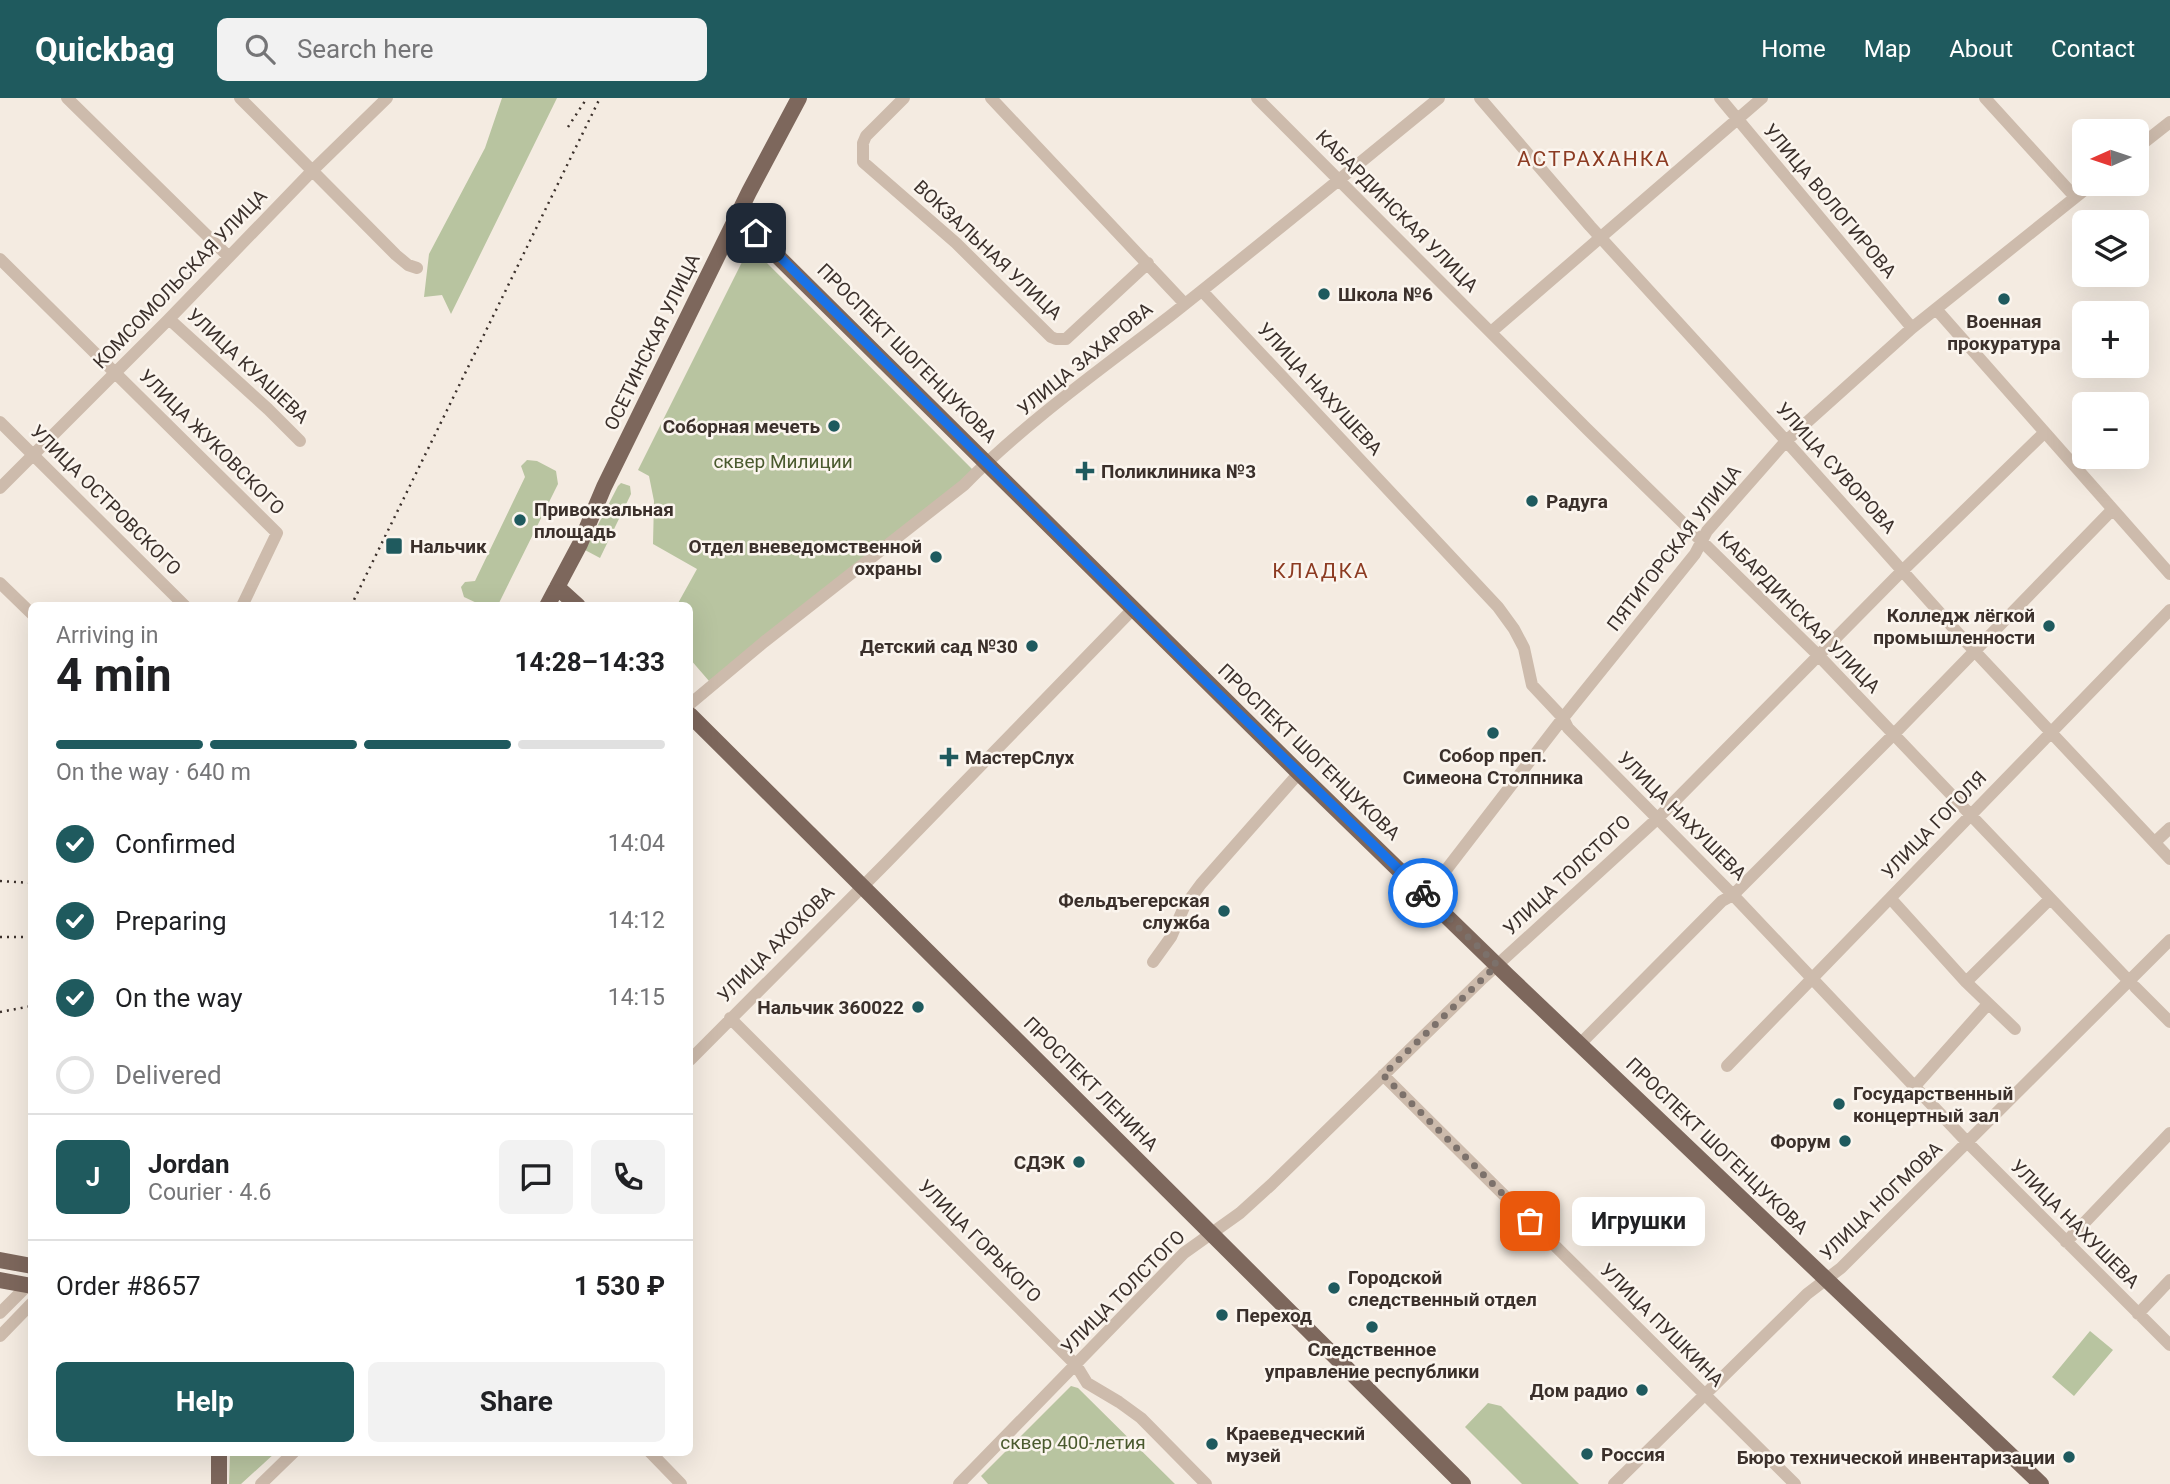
<!DOCTYPE html>
<html lang="en">
<head>
<meta charset="utf-8">
<style>
  body { margin:0; font-family:Roboto,sans-serif; background:#f2f2f2; color:#202124; height:100vh; display:flex; flex-direction:column; font-size:26px; white-space:nowrap }
  * { box-sizing:border-box; margin:0 }
  p { font-size:23px; color:#757577 }
  .icon { flex:none; width:38px; height:38px; fill:none; stroke:currentColor; stroke-width:2; stroke-linecap:round; stroke-linejoin:round }
  .map { position:relative; flex:1; overflow:hidden }
  .side { position:absolute; left:28px; top:504px; width:665px; height:854px; display:flex; flex-direction:column; background:#fff; border-radius:10px; box-shadow:0 7px 28px #0002 }
  .side>* { flex:none }
  .needle { width:46px; rotate:267deg }
  .tools { position:absolute; left:2072px; top:21px; display:grid; gap:14px }
  .tools a { display:grid; place-items:center; width:77px; height:77px; border-radius:10px; background:#fff; box-shadow:0 7px 28px #0002; font-size:35px }
  .pin { position:absolute; display:grid; place-items:center; width:60px; height:60px; color:#fff; margin:-30px; border-radius:14px; box-shadow:0 4px 10px #0006 }
  .courier { position:absolute; display:grid; place-items:center; width:70px; height:70px; margin:-35px; border:5px solid #1a73e8; border-radius:50%; background:#fff; color:#222; box-shadow:0 2px 9px #0007 }
  .bubble { position:absolute; height:49px; border-radius:10px; background:#fff; box-shadow:0 7px 28px #0002; font-size:23px; font-weight:700; line-height:49px; text-align:center }
  .overview em { font-style:normal; font-weight:700 }
  .overview div { display:flex; flex-direction:column-reverse }
  .overview { display:flex; align-items:center; justify-content:space-between; height:119px; padding:0 28px }
  h1 { font-size:46px; font-weight:700; line-height:52px }
  .bar { display:grid; grid-template-columns:repeat(4,1fr); gap:10px 7px; align-content:center; height:84px; padding:0 28px }
  .bar i { height:9px; border-radius:5px; background:#e0e0e0 }
  .bar .active { background:#1f5a5e }
  .bar p { grid-column:span 4 }
  .line { display:flex; align-items:center; gap:18px; padding:0 28px; border-top:2px solid #e0e0e0 }
  .line div { flex:1 }
  .round { display:grid; place-items:center; flex:none; width:74px; height:74px; border-radius:10px; background:#f2f2f2 }
  ol { padding:0 28px; list-style:none }
  li { display:flex; align-items:center; gap:21px; height:77px }
  li p { margin-inline-start:auto }
  li .icon { padding:7px; border-radius:50%; background:#1f5a5e; color:#fff; stroke-width:4 }
  li:last-child { color:#757577 }
  li i { width:38px; height:38px; border:4px solid #e0e0e0; border-radius:50% }
  .action { display:flex; gap:14px; margin-top:auto; padding:14px 28px }
  .action a { flex:1; height:80px; border-radius:10px; background:#1f5a5e; color:#fff; font-size:28px; font-weight:700; line-height:80px; text-align:center }
  .action a+a { background:#f2f2f2; color:#202124 }
  header { display:flex; align-items:center; gap:42px; box-sizing:border-box; height:98px; padding:0 35px; background:#1f5a5e; color:#fff }
  header strong { font-size:33px }
  nav { display:flex; gap:38px; margin-inline-start:auto; font-size:24px }
  .search { width:490px; height:63px; background:#f2f2f2; display:flex; align-items:center; gap:18px; box-sizing:border-box; padding:0 24px; border-radius:10px; color:#757577; font-size:26px }
  .map>svg:first-child { display:block }
</style>
</head>
<body>
<header>
<strong>Quickbag</strong>
<div class="search"><svg class="icon" aria-label="search" viewBox="0 0 24 24"><circle cx="10" cy="10" r="6"/><path d="M15 15l6 6"/></svg>Search here</div>
<nav><a>Home</a><a>Map</a><a>About</a><a>Contact</a></nav>
</header>
<div class="map">
<svg width="2170" height="1386" viewBox="0 0 2170 1386">
  <rect width="100%" height="100%" fill="#f4ebe1"/>
  <!-- green -->
  <path fill="#b8c4a0" d="M 502,0 L 557,0 L 451,216 L 442,197 L 424,199 L 429,156 L 485,50 Z
    M 750,148 L 975,374 L 709,583 L 690,561 L 690,508 L 677,507 L 697,471 L 653,446 L 654,403 L 649,378 L 638,372 Z
    M 527,362 L 537,363 L 556,373 L 558,386 L 499,505 L 497,507 L 481,507 L 464,499 L 461,489 L 465,484 L 475,483 L 525,379 L 521,368 Z
    M 621,385 L 630,388 L 631,396 L 600,460 L 585,452 L 618,388 Z
    M 2090,1233 L 2113,1252 L 2074,1298 L 2052,1279 Z
    M 1071,1288 L 1078,1290 L 1175,1386 L 988,1386 L 981,1378 Z
    M 1488,1305 L 1501,1308 L 1579,1386 L 1522,1386 L 1465,1329 Z
    M 230,1355 L 230,1354 L 275,1355 L 241,1386 L 229,1386 Z"/>
  <g fill="none" stroke-linecap="round" stroke-linejoin="round">
    <!-- minor -->
    <path stroke="#cdbbac" stroke-width="12" d="M 67,0 L 229,159
      M 240,0 L 396,157 L 408,167 L 417,170
      M 904,0 L 866,38 L 863,45 L 863,64 L 956,145 L 1051,239 L 1056,241 L 1066,241 L 1148,165
      M 991,0 L 1185,206
      M 1257,0 L 1587,331 L 1819,558 L 2129,883
      M 1480,0 L 1590,128 L 1779,335 L 1966,544 L 2170,761
      M 1720,0 L 1912,230
      M 1985,0 L 2075,99
      M 2137,50 L 2170,24
      M 0,161 L 277,435 L 242,508
      M 1202,193 L 1498,509 L 1514,531 L 1524,550 L 1532,587 L 1563,620 L 1568,630 L 1733,797 L 1968,1045 L 2170,1247
      M 1936,211 L 2170,476
      M 169,221 L 268,311 L 300,343
      M 1491,234 L 1762,0
      M 0,324 L 185,508
      M 0,390 L 169,221 L 313,72 L 387,0
      M 0,485 L 32,516
      M 690,606 L 764,544 L 964,387 C 1026,324 1100,272 1170,218 C 1261,146 1350,73 1439,0
      M 2155,744 L 2170,730
      M 1426,798 L 1563,620 L 1695,456 L 1707,433 L 1786,343 L 1912,230 L 2092,86
      M 1891,801 L 1966,884 L 2015,931
      M 1153,864 L 1171,839 L 1184,809 L 1201,786 L 1299,675
      M 1966,884 L 2050,801
      M 2135,889 L 2170,924
      M 730,920 L 1076,1267 L 1087,1285 L 1119,1304 L 1141,1320 L 1206,1386
      M 1580,946 L 1722,803 L 1733,797 L 1894,636 L 2112,412
      M 690,962 L 887,764 L 1133,511
      M 1727,968 L 2170,512
      M 1383,977 L 1795,1386
      M 1915,988 L 1988,906
      M 2066,1144 L 2170,1035
      M 0,1215 L 27,1188
      M 2138,1216 L 2170,1182
      M 0,1238 L 32,1205
      M 650,1354 L 681,1386
      M 261,1386 L 294,1354
      M 959,1386 L 1184,1155 L 1240,1115 L 1272,1086 L 1483,880 L 1657,721 L 1895,480 L 2044,335
      M 1614,1386 L 1807,1196 L 1841,1170 L 2170,842"/>
    <!-- major -->
    <path stroke="#7d675c" stroke-width="16" d="M 737,118 L 1299,675 L 1508,878 L 2041,1386
      M 557,489 L 578,508
      M 547,508 L 580,446 L 604,389 L 749,94 L 799,0
      M 690,617 L 1463,1386
      M 0,1162 L 32,1168
      M 0,1182 L 32,1188
      M 219,1354 L 219,1386"/>
    <!-- rail -->
    <path stroke="#3b302b" stroke-width="2.5" stroke-dasharray="2 5" stroke-linecap="butt" d="M 568,29 L 587,0
      M 351,508 L 600,0
      M 0,783 L 32,785
      M 0,839 L 32,839
      M 0,914 L 32,908"/>
  </g>
  <g fill="none" stroke-linecap="round" stroke-linejoin="round">
    <!-- done -->
    <path stroke="#7c716b" stroke-width="7" stroke-dasharray="0 12.6" d="M 1423,795 L 1497,867 L 1383,977 L 1530,1123"/>
    <!-- route -->
    <path stroke="#1a73e8" stroke-width="9" d="M 756,135 L 1190,568 L 1423,795"/>
  </g>
  <!-- markers -->
  <g fill="#1f5a5e" stroke="#fbf5ee" stroke-width="2.5">
    <circle cx="1324" cy="196" r="7"/>
    <circle cx="2004" cy="201" r="7"/>
    <circle cx="834" cy="328" r="7"/>
    <path d="M1081.5 362.5h7v7h7v7h-7v7h-7v-7h-7v-7h7z"/>
    <circle cx="1532" cy="403" r="7"/>
    <circle cx="520" cy="422" r="7"/>
    <rect x="385" y="439" width="18" height="18" rx="3.5"/>
    <circle cx="936" cy="459" r="7"/>
    <circle cx="2049" cy="528" r="7"/>
    <circle cx="1032" cy="548" r="7"/>
    <circle cx="1493" cy="635" r="7"/>
    <path d="M945.5 648.5h7v7h7v7h-7v7h-7v-7h-7v-7h7z"/>
    <circle cx="1224" cy="813" r="7"/>
    <circle cx="918" cy="909" r="7"/>
    <circle cx="1839" cy="1006" r="7"/>
    <circle cx="1845" cy="1043" r="7"/>
    <circle cx="1079" cy="1064" r="7"/>
    <circle cx="1334" cy="1190" r="7"/>
    <circle cx="1222" cy="1217" r="7"/>
    <circle cx="1372" cy="1229" r="7"/>
    <circle cx="1642" cy="1292" r="7"/>
    <circle cx="1212" cy="1346" r="7"/>
    <circle cx="1587" cy="1356" r="7"/>
    <circle cx="2069" cy="1359" r="7"/>
  </g>
  <g text-anchor="middle" dominant-baseline="central" stroke-width="5" stroke-linejoin="round" paint-order="stroke">
    <!-- street labels -->
    <g font-size="19" fill="#3b302b" stroke="#fbf5ee">
      <text transform="translate(1830 103) rotate(50)">УЛИЦА ВОЛОГИРОВА</text>
      <text transform="translate(1397 113) rotate(45)">КАБАРДИНСКАЯ УЛИЦА</text>
      <text transform="translate(988 152) rotate(43)">ВОКЗАЛЬНАЯ УЛИЦА</text>
      <text transform="translate(180 181) rotate(-46)">КОМСОМОЛЬСКАЯ УЛИЦА</text>
      <text transform="translate(652 244) rotate(-64)">ОСЕТИНСКАЯ УЛИЦА</text>
      <text transform="translate(907 255) rotate(45)">ПРОСПЕКТ ШОГЕНЦУКОВА</text>
      <text transform="translate(1085 261) rotate(-39)">УЛИЦА ЗАХАРОВА</text>
      <text transform="translate(248 268) rotate(43)">УЛИЦА КУАШЕВА</text>
      <text transform="translate(1320 291) rotate(47)">УЛИЦА НАХУШЕВА</text>
      <text transform="translate(212 344) rotate(45)">УЛИЦА ЖУКОВСКОГО</text>
      <text transform="translate(1836 370) rotate(48)">УЛИЦА СУВОРОВА</text>
      <text transform="translate(106 402) rotate(45)">УЛИЦА ОСТРОВСКОГО</text>
      <text transform="translate(1674 450) rotate(-52)">ПЯТИГОРСКАЯ УЛИЦА</text>
      <text transform="translate(1799 514) rotate(45)">КАБАРДИНСКАЯ УЛИЦА</text>
      <text transform="translate(1309 654) rotate(44)">ПРОСПЕКТ ШОГЕНЦУКОВА</text>
      <text transform="translate(1682 718) rotate(45)">УЛИЦА НАХУШЕВА</text>
      <text transform="translate(1934 727) rotate(-46)">УЛИЦА ГОГОЛЯ</text>
      <text transform="translate(1567 777) rotate(-43)">УЛИЦА ТОЛСТОГО</text>
      <text transform="translate(776 846) rotate(-45)">УЛИЦА АХОХОВА</text>
      <text transform="translate(1091 986) rotate(45)">ПРОСПЕКТ ЛЕНИНА</text>
      <text transform="translate(1717 1048) rotate(44)">ПРОСПЕКТ ШОГЕНЦУКОВА</text>
      <text transform="translate(1881 1103) rotate(-44)">УЛИЦА НОГМОВА</text>
      <text transform="translate(2075 1126) rotate(45)">УЛИЦА НАХУШЕВА</text>
      <text transform="translate(980 1143) rotate(45)">УЛИЦА ГОРЬКОГО</text>
      <text transform="translate(1123 1194) rotate(-45)">УЛИЦА ТОЛСТОГО</text>
      <text transform="translate(1662 1227) rotate(45)">УЛИЦА ПУШКИНА</text>
    </g>
    <!-- poi labels -->
    <g font-size="19" font-weight="bold" fill="#3b302b" stroke="#fbf5ee" text-anchor="start">
      <text x="1338" y="196">Школа №6</text>
      <text x="2004" y="223" text-anchor="middle">Военная<tspan x="2004" dy="22">прокуратура</tspan></text>
      <text x="820" y="328" text-anchor="end">Соборная мечеть</text>
      <text x="1101" y="373">Поликлиника №3</text>
      <text x="1546" y="403">Радуга</text>
      <text x="534" y="411">Привокзальная<tspan x="534" dy="22">площадь</tspan></text>
      <text x="410" y="448">Нальчик</text>
      <text x="922" y="448" text-anchor="end">Отдел вневедомственной<tspan x="922" dy="22">охраны</tspan></text>
      <text x="2035" y="517" text-anchor="end">Колледж лёгкой<tspan x="2035" dy="22">промышленности</tspan></text>
      <text x="1018" y="548" text-anchor="end">Детский сад №30</text>
      <text x="1493" y="657" text-anchor="middle">Собор преп.<tspan x="1493" dy="22">Симеона Столпника</tspan></text>
      <text x="965" y="659">МастерСлух</text>
      <text x="1210" y="802" text-anchor="end">Фельдъегерская<tspan x="1210" dy="22">служба</tspan></text>
      <text x="904" y="909" text-anchor="end">Нальчик 360022</text>
      <text x="1853" y="995">Государственный<tspan x="1853" dy="22">концертный зал</tspan></text>
      <text x="1831" y="1043" text-anchor="end">Форум</text>
      <text x="1065" y="1064" text-anchor="end">СДЭК</text>
      <text x="1348" y="1179">Городской<tspan x="1348" dy="22">следственный отдел</tspan></text>
      <text x="1236" y="1217">Переход</text>
      <text x="1372" y="1251" text-anchor="middle">Следственное<tspan x="1372" dy="22">управление республики</tspan></text>
      <text x="1628" y="1292" text-anchor="end">Дом радио</text>
      <text x="1226" y="1335">Краеведческий<tspan x="1226" dy="22">музей</tspan></text>
      <text x="1601" y="1356">Россия</text>
      <text x="2055" y="1359" text-anchor="end">Бюро технической инвентаризации</text>
    </g>
    <!-- park labels -->
    <g font-size="19" fill="#4a5a2e" stroke="#fbf5ee">
      <text x="783" y="363">сквер Милиции</text>
      <text x="1073" y="1344">сквер 400-летия</text>
    </g>
    <!-- neighbourhood labels -->
    <g font-size="21" letter-spacing="2" fill="#8c3b22" stroke="#fbf5ee">
      <text x="1594" y="61">АСТРАХАНКА</text>
      <text x="1321" y="473">КЛАДКА</text>
    </g>
  </g>
</svg>
<div class="tools">
<a><svg class="needle" viewBox="-14 -14 28 28"><path d="M0-13l5 13h-10z" fill="#e53935"/><path d="M0 13l5-13h-10z" fill="#757577"/></svg></a>
<a><svg class="icon" aria-label="layers" viewBox="0 0 24 24"><path d="M12 4l9 5-9 5-9-5zM3 14l9 5 9-5"/></svg></a>
<a>+</a>
<a>−</a>
</div>
<div class="pin" style="left:1530px;top:1123px;background:#ea580c"><svg class="icon" aria-label="bag" viewBox="0 0 24 24"><path d="M5 8h14l-1 12H6zM9 8a3 3 0 0 1 6 0"/></svg></div>
<div class="pin" style="left:756px;top:135px;background:#1f2937"><svg class="icon" aria-label="home" viewBox="0 0 24 24"><path d="M3 11l9-7 9 7M6 9v11h12V9"/></svg></div>
<div class="courier" style="left:1423px;top:795px"><svg class="icon" aria-label="bike" viewBox="0 0 24 24"><circle cx="6" cy="16" r="4"/><circle cx="18" cy="16" r="4"/><path d="M6 16l4-8h5l3 8M10 8l3 8H6M13 5h3"/></svg></div>
<div class="bubble" style="left:1572px;top:1099px;width:133px">Игрушки</div>
<section class="side">
<div class="overview"><div><h1>4 min</h1><p>Arriving in</p></div><em>14:28–14:33</em></div>
<div class="bar"><i class="active"></i><i class="active"></i><i class="active"></i><i></i><p>On the way · 640 m</p></div>
<ol>
<li><svg class="icon" aria-label="check" viewBox="0 0 24 24"><path d="M5 12l5 5 9-10"/></svg>Confirmed<p>14:04</p></li>
<li><svg class="icon" aria-label="check" viewBox="0 0 24 24"><path d="M5 12l5 5 9-10"/></svg>Preparing<p>14:12</p></li>
<li><svg class="icon" aria-label="check" viewBox="0 0 24 24"><path d="M5 12l5 5 9-10"/></svg>On the way<p>14:15</p></li>
<li><i></i>Delivered</li>
</ol>
<div class="line" style="height:126px"><b class="round" style="background:#1f5a5e;color:#fff">J</b><div><b>Jordan</b><p>Courier · 4.6</p></div><a class="round"><svg class="icon" aria-label="chat" viewBox="0 0 24 24"><path d="M4 5h16v11H9l-5 4z"/></svg></a><a class="round"><svg class="icon" aria-label="phone" viewBox="0 0 24 24"><path d="M5 4h4l2 5-3 2q2 4 5 5l2-3 5 2v4C11 20 4 13 5 4z"/></svg></a></div>
<div class="line" style="height:91px"><div>Order #8657</div><b>1 530 ₽</b></div>
<div class="action"><a>Help</a><a>Share</a></div>
</section>
</div>
</body>
</html>
